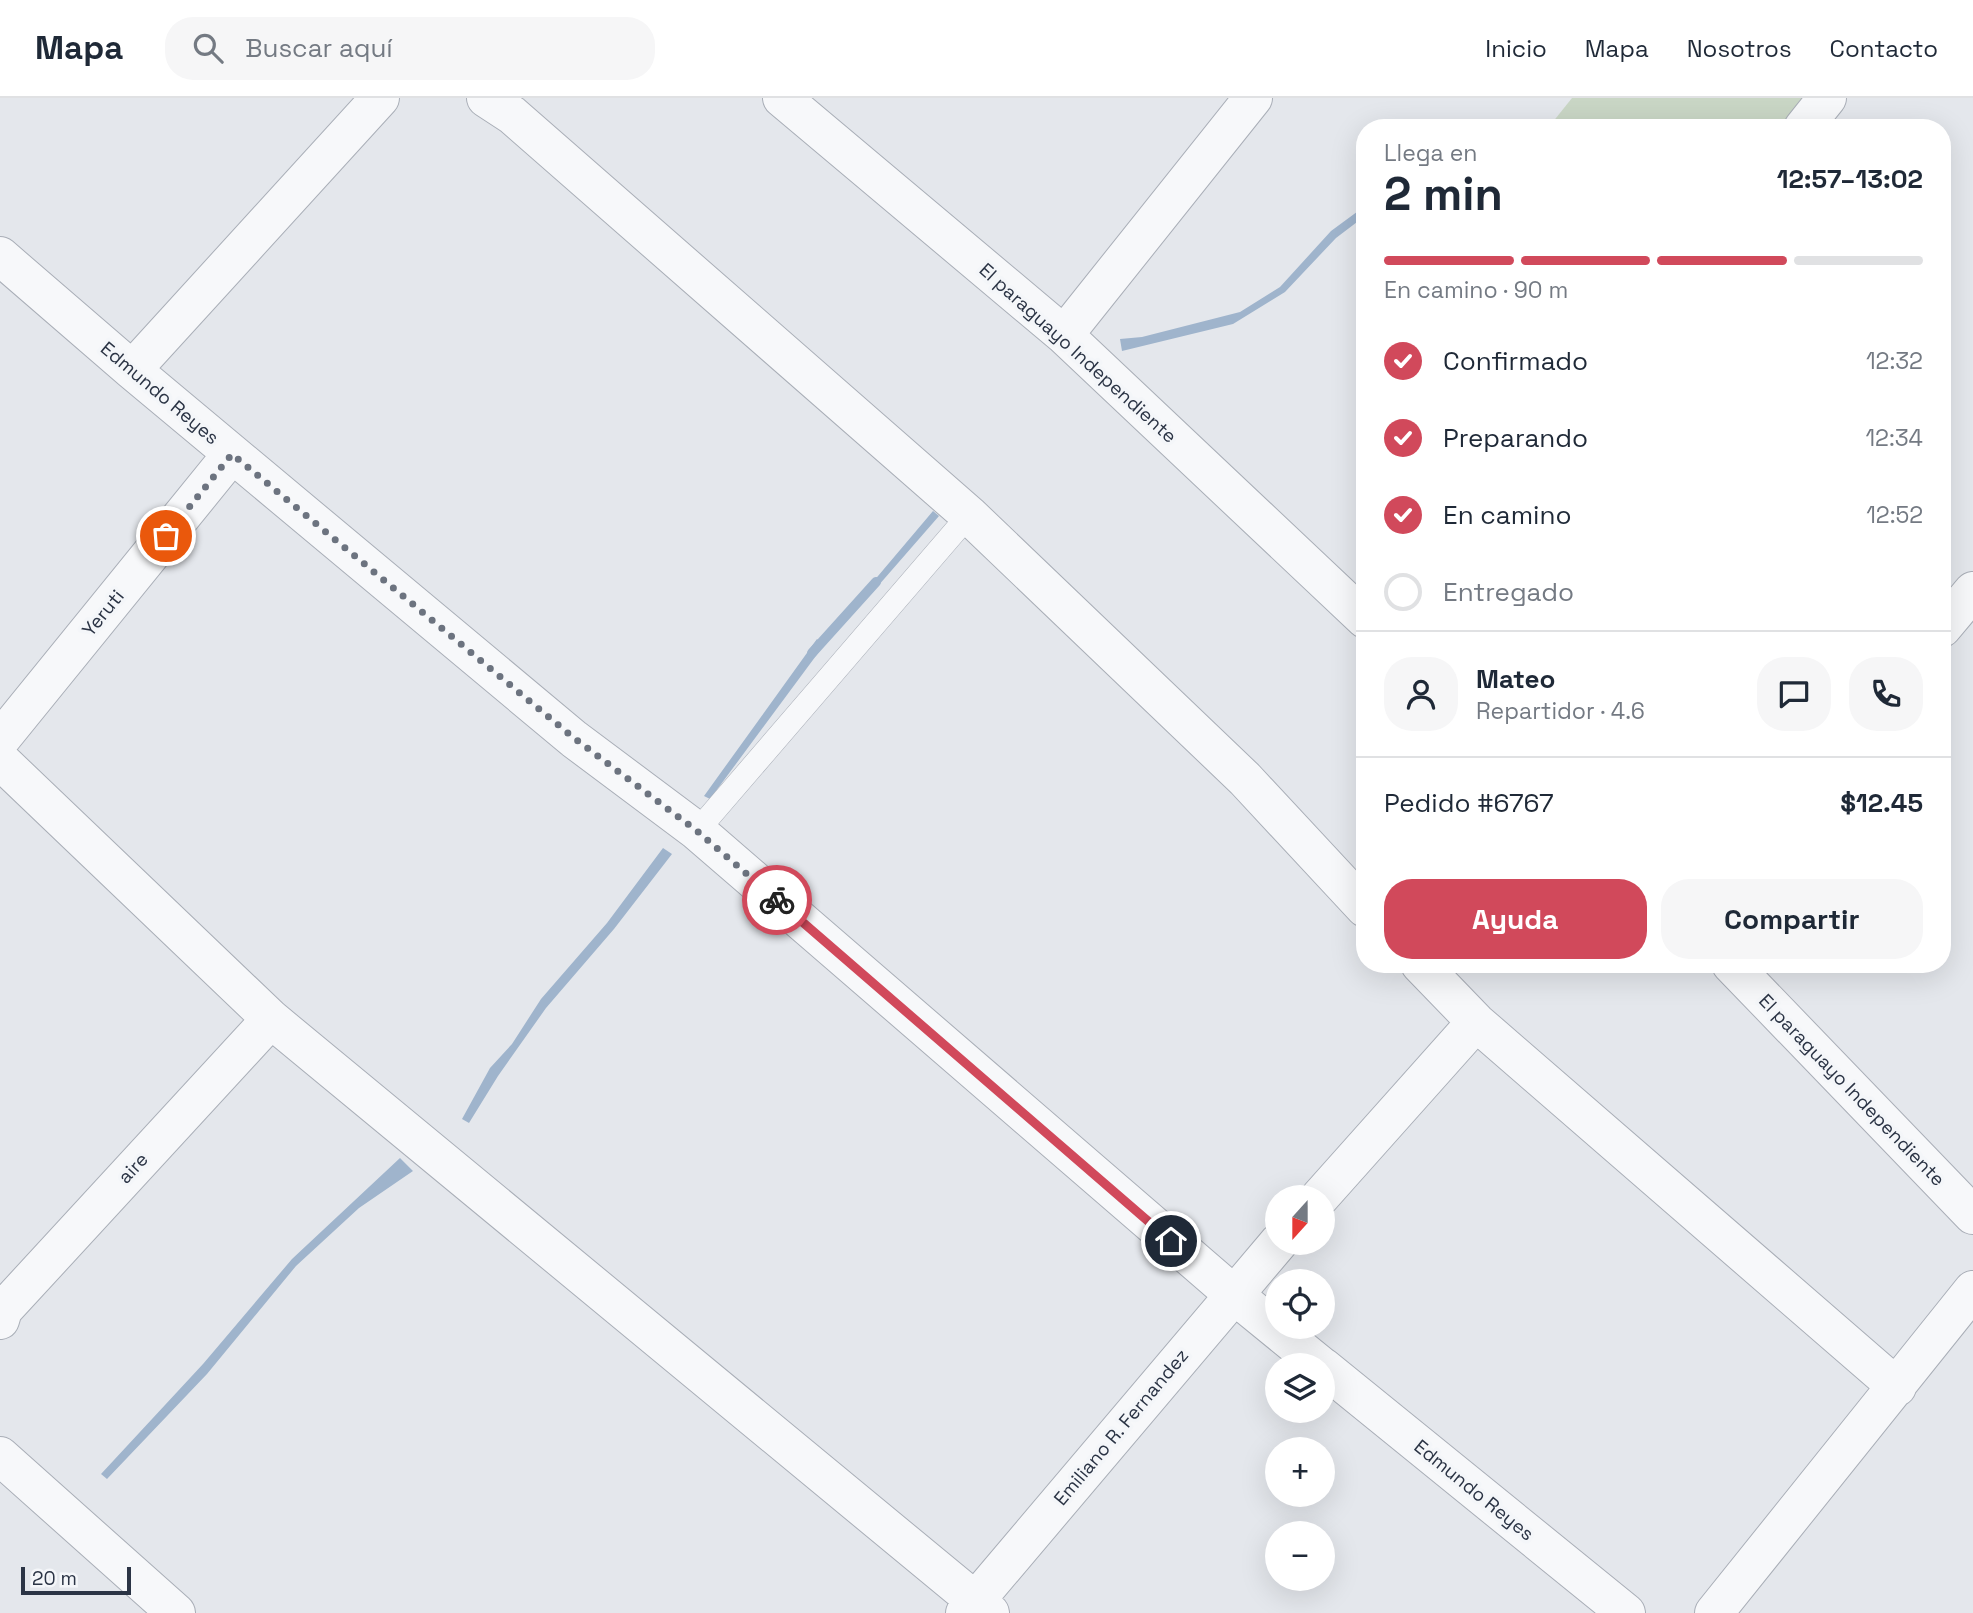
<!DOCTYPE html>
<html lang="es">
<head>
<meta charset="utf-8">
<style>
  body { margin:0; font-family:"Space Grotesk",sans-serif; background:#f6f6f7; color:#1f2937; height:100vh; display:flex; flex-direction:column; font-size:26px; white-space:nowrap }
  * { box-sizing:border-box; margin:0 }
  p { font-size:23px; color:#747a83 }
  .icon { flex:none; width:38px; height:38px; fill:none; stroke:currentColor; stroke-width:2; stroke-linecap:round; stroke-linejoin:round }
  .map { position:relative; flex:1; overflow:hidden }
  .panel { position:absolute; left:1356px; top:21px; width:595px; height:854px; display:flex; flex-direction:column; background:#fff; border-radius:28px; box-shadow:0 7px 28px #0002 }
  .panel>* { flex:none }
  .needle { width:46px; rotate:201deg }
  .controls { position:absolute; left:1265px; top:1087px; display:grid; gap:14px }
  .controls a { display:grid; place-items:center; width:70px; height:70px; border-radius:50%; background:#fff; box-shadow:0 7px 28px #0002; font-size:35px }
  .scale { position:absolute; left:21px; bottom:18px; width:110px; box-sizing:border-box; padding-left:7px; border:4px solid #2b3445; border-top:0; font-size:19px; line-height:24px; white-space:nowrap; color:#2b3445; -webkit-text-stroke:5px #f4f6f9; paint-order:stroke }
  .pin { position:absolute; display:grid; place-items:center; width:60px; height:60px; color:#fff; margin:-30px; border:4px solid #fff; border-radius:50%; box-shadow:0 2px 7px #0007 }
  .courier { position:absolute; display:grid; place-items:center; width:70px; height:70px; margin:-35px; border:5px solid #d1495b; border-radius:50%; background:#fff; color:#222; box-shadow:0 2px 9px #0007 }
  .summary em { font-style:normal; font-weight:600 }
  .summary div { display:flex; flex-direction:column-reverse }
  .summary { display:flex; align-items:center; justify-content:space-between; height:119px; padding:0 28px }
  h1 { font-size:46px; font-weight:600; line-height:52px }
  .bar { display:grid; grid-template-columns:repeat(4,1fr); gap:10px 7px; align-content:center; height:84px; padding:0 28px }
  .bar i { height:9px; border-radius:5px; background:#e0e1e3 }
  .bar .active { background:#d1495b }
  .bar p { grid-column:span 4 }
  .line { display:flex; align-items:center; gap:18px; padding:0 28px; border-top:2px solid #e0e1e3 }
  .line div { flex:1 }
  .round { display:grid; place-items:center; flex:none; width:74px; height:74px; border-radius:28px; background:#f6f6f7 }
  ol { padding:0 28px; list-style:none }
  li { display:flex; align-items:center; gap:21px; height:77px }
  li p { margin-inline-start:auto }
  li .icon { padding:7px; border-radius:50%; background:#d1495b; color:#fff; stroke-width:4 }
  li:last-child { color:#747a83 }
  li i { width:38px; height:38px; border:4px solid #e0e1e3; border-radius:50% }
  .cta { display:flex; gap:14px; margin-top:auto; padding:14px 28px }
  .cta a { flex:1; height:80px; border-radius:28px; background:#d1495b; color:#fff; font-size:28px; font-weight:600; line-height:80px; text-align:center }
  .cta a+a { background:#f6f6f7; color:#1f2937 }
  header { display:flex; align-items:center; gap:42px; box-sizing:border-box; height:98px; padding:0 35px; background:#fff; border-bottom:2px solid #e0e1e3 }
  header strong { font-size:33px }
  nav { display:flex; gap:38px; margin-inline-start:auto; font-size:24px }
  .search { width:490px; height:63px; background:#f6f6f7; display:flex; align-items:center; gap:18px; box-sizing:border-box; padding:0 24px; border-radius:28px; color:#747a83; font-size:26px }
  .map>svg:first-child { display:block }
</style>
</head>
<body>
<header>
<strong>Mapa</strong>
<div class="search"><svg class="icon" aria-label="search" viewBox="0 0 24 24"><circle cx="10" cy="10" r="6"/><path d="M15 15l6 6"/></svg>Buscar aquí</div>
<nav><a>Inicio</a><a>Mapa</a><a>Nosotros</a><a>Contacto</a></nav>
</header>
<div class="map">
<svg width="1973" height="1515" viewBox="0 0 1973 1515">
  <rect width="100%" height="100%" fill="#e4e7ec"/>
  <!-- green -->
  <path fill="#c9d6c5" d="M 1572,0 L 1813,0 L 1789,30 L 1548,30 Z"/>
  <!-- water -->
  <path fill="#9fb4cc" d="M 1365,108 L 1365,118 L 1336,140 L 1285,194 L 1233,226 L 1122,253 L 1120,241 L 1142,239 L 1240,214 L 1280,189 L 1331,133 Z
    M 933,413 L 939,418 L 871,496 L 867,491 Z
    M 817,541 L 824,547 L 710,701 L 704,698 Z
    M 663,750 L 672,756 L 614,831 L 546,910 L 498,978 L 469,1025 L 462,1021 L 490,970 L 512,946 L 541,901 L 607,825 Z
    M 400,1060 L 413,1073 L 359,1110 L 296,1168 L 207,1276 L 107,1381 L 101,1376 L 203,1266 L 292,1161 Z"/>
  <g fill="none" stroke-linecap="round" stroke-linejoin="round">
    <!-- stream -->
    <path stroke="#9fb4cc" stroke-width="10" d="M 812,555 L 876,484"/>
    <!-- lane casing -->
    <g stroke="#a9aeb7" stroke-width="24">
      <path id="lane" d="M 697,733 L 969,417"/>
    </g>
    <!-- street casing -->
    <g stroke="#a9aeb7" stroke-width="40">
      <path id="street" d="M 486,0 L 512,17 L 969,417 L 1245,681 L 1365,810
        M 782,0 L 1064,237 L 1365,521
        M 1803,30 L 1827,0
        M 0,158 L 132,272 L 574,641 L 697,733 L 1233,1196 L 1320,1267
        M 1064,237 L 1253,0
        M 132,272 L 380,0
        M 1942,530 L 1973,493
        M 0,642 L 232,356
        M 0,662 L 271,921 L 990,1515
        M 1420,866 L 1476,924 L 1897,1289
        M 1731,866 L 1973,1117
        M 1320,1099 L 1476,924
        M 0,1222 L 3,1212 L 271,921
        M 1323,1269 L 1626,1515
        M 0,1358 L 176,1515
        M 965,1515 L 1279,1144
        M 1714,1515 L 1973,1192"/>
    </g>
    <!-- lane -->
    <use href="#lane" stroke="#f7f8fa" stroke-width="23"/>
    <!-- street -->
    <use href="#street" stroke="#f7f8fa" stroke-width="38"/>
  </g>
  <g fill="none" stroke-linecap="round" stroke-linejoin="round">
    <!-- done -->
    <path stroke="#6c737f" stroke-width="7" stroke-dasharray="0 12.6" d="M 166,438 L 232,356 L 574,640 L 697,733 L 777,802"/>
    <!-- route -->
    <path stroke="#d1495b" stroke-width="9" d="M 777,802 L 1171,1143"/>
  </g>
  <g text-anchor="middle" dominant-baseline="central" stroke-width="7" stroke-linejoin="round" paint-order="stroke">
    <!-- street labels -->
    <g font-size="19" fill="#2b3445" stroke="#f4f6f9">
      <text transform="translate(1078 255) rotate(42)">El paraguayo Independiente</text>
      <text transform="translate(160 295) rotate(40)">Edmundo Reyes</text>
      <text transform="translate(103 515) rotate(-51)">Yeruti</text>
      <text transform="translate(1852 992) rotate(46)">El paraguayo Independiente</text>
      <text transform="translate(133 1070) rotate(-47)">aire</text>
      <text transform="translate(1121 1329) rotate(-50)">Emiliano R. Fernandez</text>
      <text transform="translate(1474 1392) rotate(39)">Edmundo Reyes</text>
    </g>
  </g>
</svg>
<div class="controls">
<a><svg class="needle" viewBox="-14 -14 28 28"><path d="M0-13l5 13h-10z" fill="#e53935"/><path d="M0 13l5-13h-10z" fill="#747a83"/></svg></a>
<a><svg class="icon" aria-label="locate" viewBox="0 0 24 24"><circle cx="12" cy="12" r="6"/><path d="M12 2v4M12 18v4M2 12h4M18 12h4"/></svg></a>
<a><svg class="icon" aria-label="layers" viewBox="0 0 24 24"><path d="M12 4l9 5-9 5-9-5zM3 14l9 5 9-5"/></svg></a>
<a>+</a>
<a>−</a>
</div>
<div class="scale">20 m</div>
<div class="pin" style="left:166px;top:438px;background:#ea580c"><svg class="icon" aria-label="bag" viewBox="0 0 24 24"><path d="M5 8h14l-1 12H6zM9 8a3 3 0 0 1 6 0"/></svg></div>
<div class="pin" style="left:1171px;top:1143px;background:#1f2937"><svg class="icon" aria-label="home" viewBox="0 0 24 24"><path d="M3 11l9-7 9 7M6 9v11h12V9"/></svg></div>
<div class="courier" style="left:777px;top:802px"><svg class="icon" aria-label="bike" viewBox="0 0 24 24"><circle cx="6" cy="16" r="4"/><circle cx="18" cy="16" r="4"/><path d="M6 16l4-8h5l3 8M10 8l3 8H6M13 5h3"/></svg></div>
<section class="panel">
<div class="summary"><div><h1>2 min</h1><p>Llega en</p></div><em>12:57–13:02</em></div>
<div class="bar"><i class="active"></i><i class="active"></i><i class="active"></i><i></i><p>En camino · 90 m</p></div>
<ol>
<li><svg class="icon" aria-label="check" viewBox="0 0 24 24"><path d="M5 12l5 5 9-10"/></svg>Confirmado<p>12:32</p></li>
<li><svg class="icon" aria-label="check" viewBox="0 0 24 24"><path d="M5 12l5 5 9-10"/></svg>Preparando<p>12:34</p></li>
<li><svg class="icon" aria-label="check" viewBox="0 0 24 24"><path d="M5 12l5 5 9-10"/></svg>En camino<p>12:52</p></li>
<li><i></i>Entregado</li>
</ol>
<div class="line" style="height:126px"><a class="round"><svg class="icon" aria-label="person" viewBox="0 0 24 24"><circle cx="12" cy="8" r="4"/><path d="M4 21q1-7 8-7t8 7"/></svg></a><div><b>Mateo</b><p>Repartidor · 4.6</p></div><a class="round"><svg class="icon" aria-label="chat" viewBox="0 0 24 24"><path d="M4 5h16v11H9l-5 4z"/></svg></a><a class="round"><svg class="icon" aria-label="phone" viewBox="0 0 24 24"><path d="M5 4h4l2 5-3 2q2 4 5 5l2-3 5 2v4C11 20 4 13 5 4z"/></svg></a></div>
<div class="line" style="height:91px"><div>Pedido #6767</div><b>$12.45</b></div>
<div class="cta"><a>Ayuda</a><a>Compartir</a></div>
</section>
</div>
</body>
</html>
